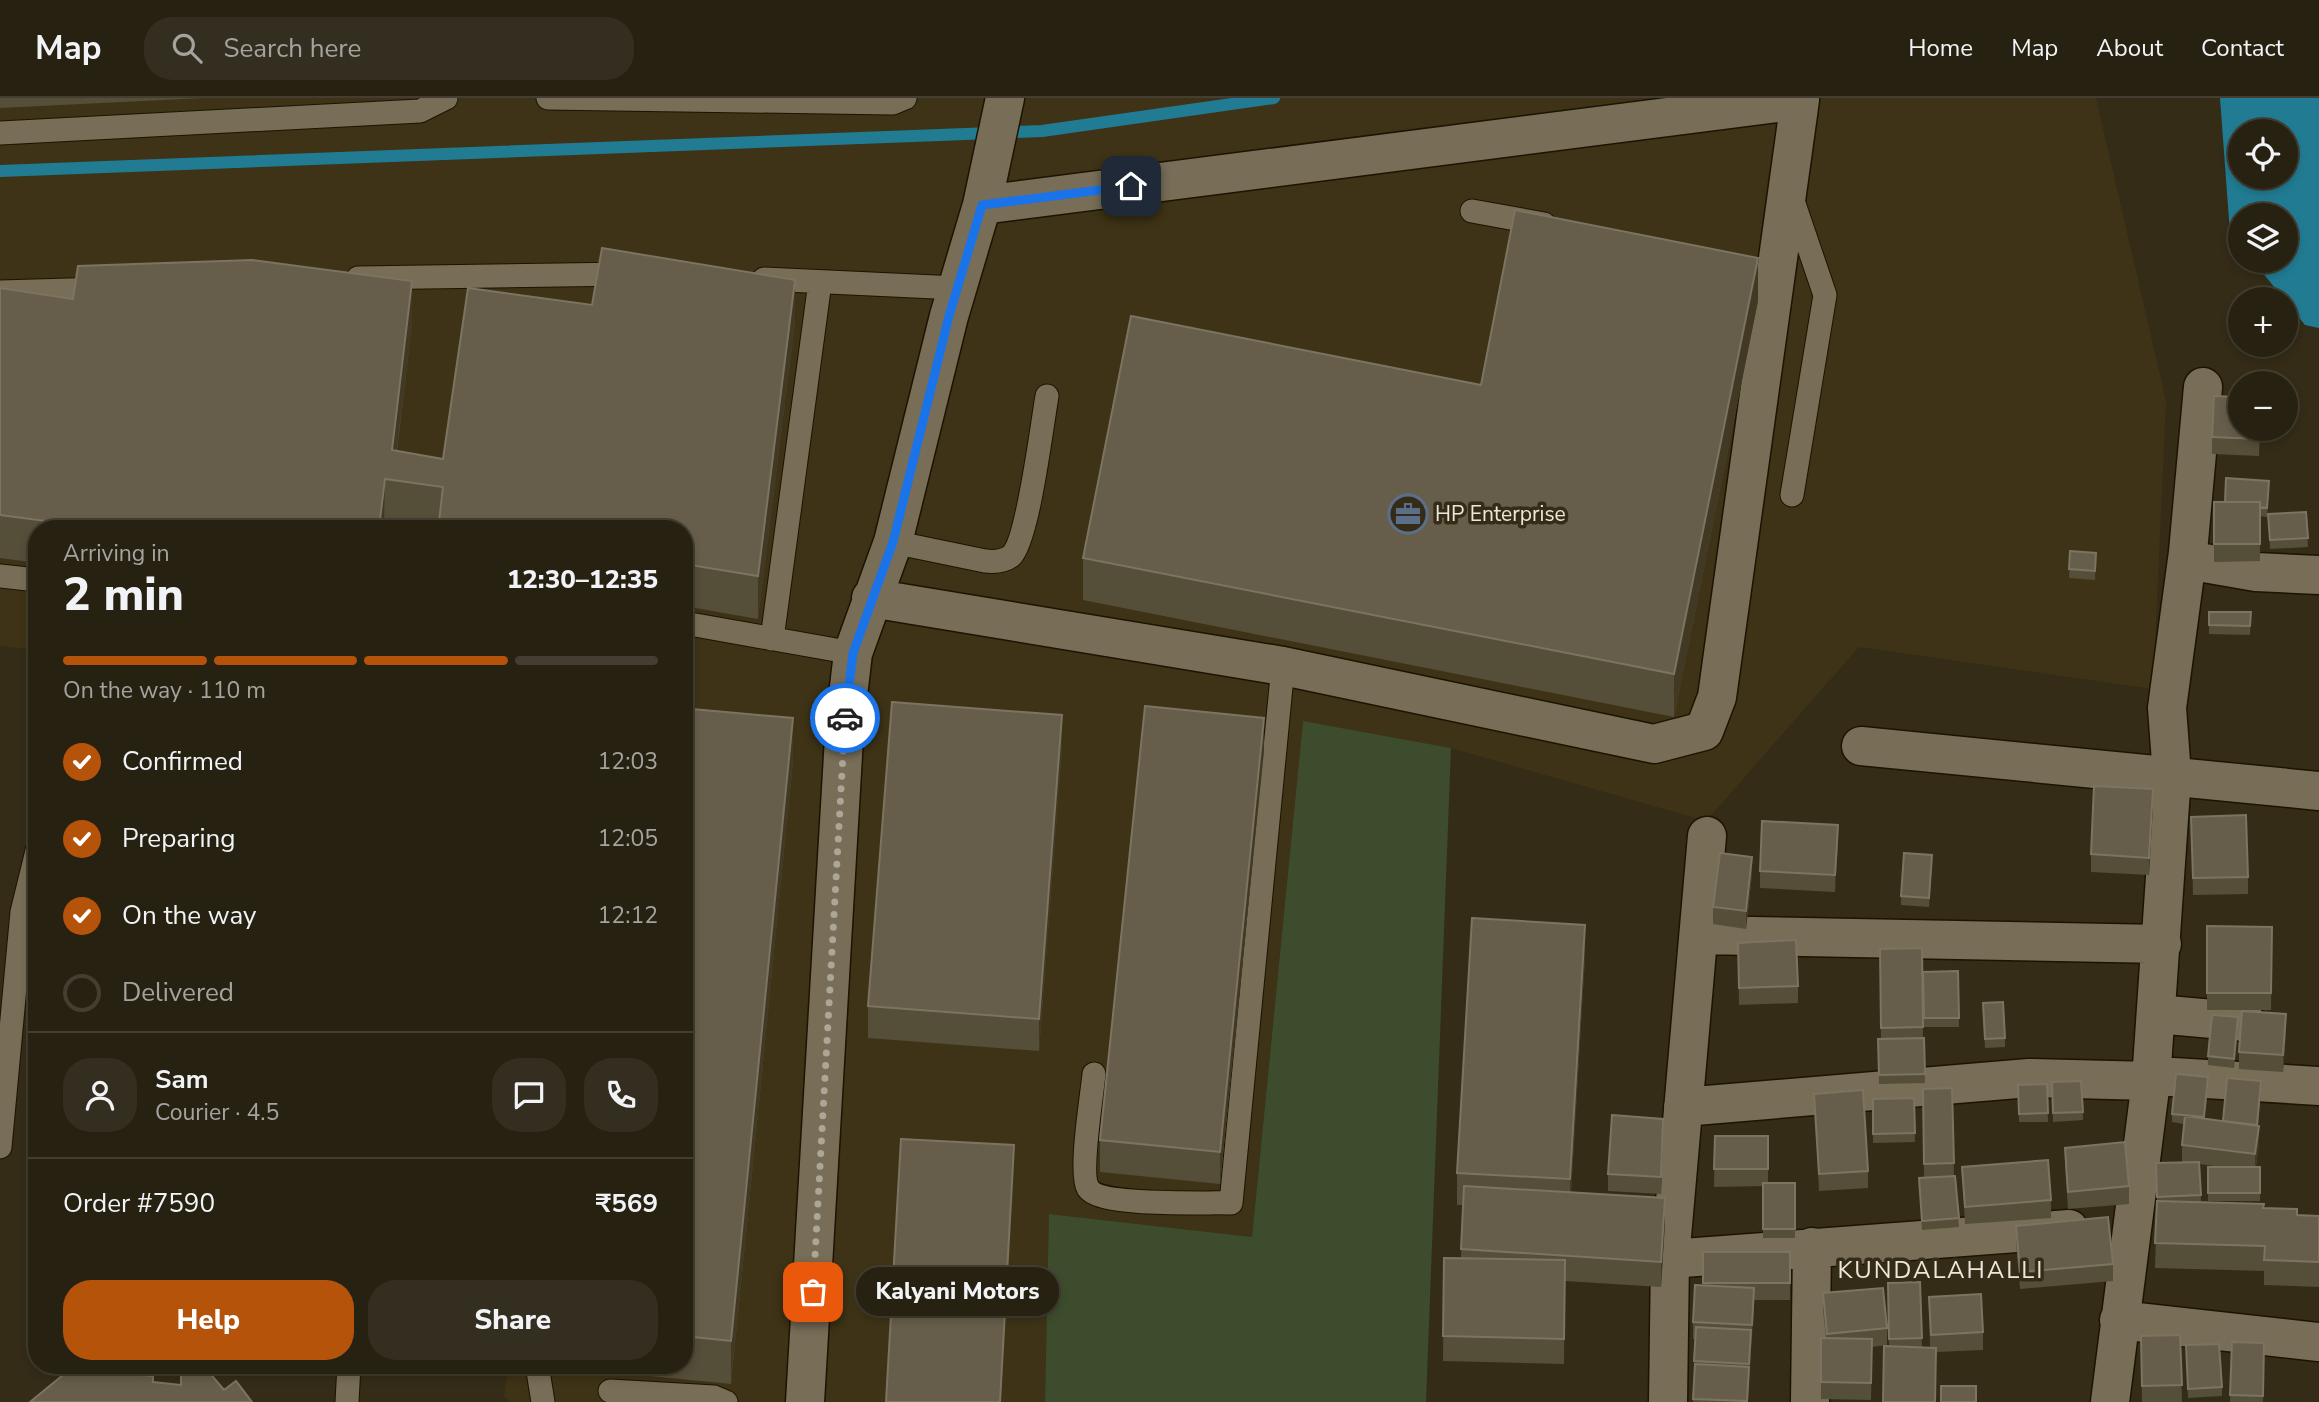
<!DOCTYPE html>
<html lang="en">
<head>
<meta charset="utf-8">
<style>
  body { margin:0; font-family:"Nunito Sans",sans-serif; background:#332e1f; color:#f1f3f6; height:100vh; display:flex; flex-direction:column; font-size:26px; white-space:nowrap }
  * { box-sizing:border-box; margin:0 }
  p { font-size:23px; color:#a4a39f }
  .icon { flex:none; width:38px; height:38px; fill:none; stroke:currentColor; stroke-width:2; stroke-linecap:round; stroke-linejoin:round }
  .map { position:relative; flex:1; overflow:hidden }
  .side { position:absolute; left:28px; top:422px; width:665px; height:854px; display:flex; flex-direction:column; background:#272111; border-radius:28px; box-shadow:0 4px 10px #0003,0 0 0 2px #433e31 }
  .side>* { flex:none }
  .buttons { position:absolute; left:2228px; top:21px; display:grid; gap:14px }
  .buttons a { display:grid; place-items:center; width:70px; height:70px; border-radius:50%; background:#272111; box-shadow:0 4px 10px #0003,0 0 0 2px #433e31; font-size:35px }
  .pin { position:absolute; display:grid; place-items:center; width:60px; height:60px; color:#fff; margin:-30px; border-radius:14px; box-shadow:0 4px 10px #0006 }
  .courier { position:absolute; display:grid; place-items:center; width:70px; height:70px; margin:-35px; border:5px solid #1a73e8; border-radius:50%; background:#fff; color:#222; box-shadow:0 2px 9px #0007 }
  .bubble { position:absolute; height:49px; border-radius:24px; background:#272111; box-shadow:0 4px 10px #0003,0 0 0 2px #433e31; font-size:23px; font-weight:800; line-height:49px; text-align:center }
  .overview em { font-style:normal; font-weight:800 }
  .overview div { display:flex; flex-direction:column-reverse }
  .overview { display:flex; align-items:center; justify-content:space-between; height:119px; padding:0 35px }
  h1 { font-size:46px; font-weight:800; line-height:52px }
  .bar { display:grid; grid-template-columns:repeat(4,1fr); gap:10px 7px; align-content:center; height:84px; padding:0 35px }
  .bar i { height:9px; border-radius:5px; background:#433e31 }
  .bar .on { background:#b45309 }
  .bar p { grid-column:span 4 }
  .line { display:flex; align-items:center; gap:18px; padding:0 35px; border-top:2px solid #433e31 }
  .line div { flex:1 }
  .round { display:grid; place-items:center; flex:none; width:74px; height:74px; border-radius:28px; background:#332e1f }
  ol { padding:0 35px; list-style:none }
  li { display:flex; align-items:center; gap:21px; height:77px }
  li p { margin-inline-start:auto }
  li .icon { padding:7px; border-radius:50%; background:#b45309; color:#fff; stroke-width:4 }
  li:last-child { color:#a4a39f }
  li i { width:38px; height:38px; border:4px solid #433e31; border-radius:50% }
  .button { display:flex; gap:14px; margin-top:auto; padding:14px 35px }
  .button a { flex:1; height:80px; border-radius:28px; background:#b45309; color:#fff; font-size:28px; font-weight:800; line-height:80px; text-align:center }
  .button a+a { background:#332e1f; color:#f1f3f6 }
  header { display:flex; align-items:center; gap:42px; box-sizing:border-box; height:98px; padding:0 35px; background:#272111; border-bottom:2px solid #433e31 }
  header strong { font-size:33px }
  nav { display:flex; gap:38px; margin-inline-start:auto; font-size:24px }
  .search { width:490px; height:63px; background:#332e1f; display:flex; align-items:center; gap:18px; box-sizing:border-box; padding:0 24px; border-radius:28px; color:#a4a39f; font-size:26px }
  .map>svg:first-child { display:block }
</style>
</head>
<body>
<header>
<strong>Map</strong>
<div class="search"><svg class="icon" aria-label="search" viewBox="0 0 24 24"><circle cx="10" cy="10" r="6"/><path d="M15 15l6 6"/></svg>Search here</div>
<nav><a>Home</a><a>Map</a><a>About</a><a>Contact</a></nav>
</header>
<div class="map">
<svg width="2319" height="1304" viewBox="0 0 2319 1304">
  <rect width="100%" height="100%" fill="#342c17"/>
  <!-- built -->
  <path fill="#3e3316" d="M 0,0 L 2096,0 L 2166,303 L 2153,591 L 1859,549 L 1706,723 L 1451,650 L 1303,623 L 1252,1139 L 1049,1116 L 1045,1304 L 510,1304 L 504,1298 L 508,1267 L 684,1267 L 684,430 L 37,430 L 37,552 L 0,548 Z"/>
  <!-- green -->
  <path fill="#3c4c2d" d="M 1303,623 L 1451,650 L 1426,1304 L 1045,1304 L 1049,1116 L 1252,1139 Z"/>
  <!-- water -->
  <path fill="#217c93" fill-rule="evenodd" d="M 2220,0 L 2319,0 L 2319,230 L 2305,227 L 2253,163 L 2286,163 L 2286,117 L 2240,117 L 2240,147 L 2230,135 ZM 2240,33 L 2286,33 L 2286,79 L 2240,79 Z"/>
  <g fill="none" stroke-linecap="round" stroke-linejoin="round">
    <!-- stream -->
    <path stroke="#217c93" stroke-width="12" d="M 0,73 L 1042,33 L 1274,0"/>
    <!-- lane casing -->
    <g stroke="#1c1402" stroke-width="25">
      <path id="lane" d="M 548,0 L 893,5 L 905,0
        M 0,35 L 420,13 L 446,0
        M 1472,113 L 1544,126
        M 358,180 L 628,176
        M 764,181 L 957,190
        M 0,194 L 104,191
        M 1792,397 L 1825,197 L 1792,100
        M 893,444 L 985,463 C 994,464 1003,464 1011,458 C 1028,443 1042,326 1047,298
        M 0,478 L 37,482
        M 684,525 L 853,555
        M 772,541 L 820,184
        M 1094,976 C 1092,997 1079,1075 1088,1090 C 1099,1109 1207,1104 1231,1105 L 1283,568
        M 0,1049 L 22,814 L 37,753
        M 537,1267 L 543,1304
        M 610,1293 L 714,1299 L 726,1304
        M 347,1304 L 349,1267"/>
    </g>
    <!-- street casing -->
    <g stroke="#1c1402" stroke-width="41">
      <path id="street" d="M 2187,462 L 2256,474 L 2319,477
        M 871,500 L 1283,568 L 1654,646 L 1704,633 L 1717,599 L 1800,2 L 982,107
        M 1861,648 L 2319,693
        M 1699,837 L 2162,846
        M 2157,916 L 2246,924
        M 2157,978 L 2319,988
        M 1683,1009 L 2029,980 L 2151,983
        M 1670,1161 L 2069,1131
        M 2119,1222 L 2319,1244
        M 805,1304 L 845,623 L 853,555 L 893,444 L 949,218 L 982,107 L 1005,0
        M 1668,1304 L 1670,1161 L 1707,738
        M 1810,1304 L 1812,1149
        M 2110,1304 L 2151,983 L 2172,677 L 2167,610 L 2188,454 L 2203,289"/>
    </g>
    <!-- lane -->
    <use href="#lane" stroke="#786e57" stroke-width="23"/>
    <!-- street -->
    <use href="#street" stroke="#786e57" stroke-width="38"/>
  </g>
  <!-- wall -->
  <path fill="#554e38" d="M 0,0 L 204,0 L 0,10 Z
    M 0,190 L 73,201 L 412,225 L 397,353 L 443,361 L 592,207 L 795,224 L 758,521 L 684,508 L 684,430 L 433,430 L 385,424 L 384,430 L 37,430 L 37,465 L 0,460 Z
    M 1758,203 L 1674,619 L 1083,502 L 1083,460 L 1481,287 Z
    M 2240,331 L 2260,331 L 2259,358 L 2212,356 L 2212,339 Z
    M 2269,392 L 2267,419 L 2260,418 L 2260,463 L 2214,464 L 2214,404 L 2225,404 Z
    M 2306,414 L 2308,449 L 2270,451 L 2268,416 Z
    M 2070,453 L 2096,455 L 2095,482 L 2069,480 Z
    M 2209,514 L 2251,514 L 2250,537 L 2209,536 Z
    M 1062,649 L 1039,953 L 868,940 L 868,908 Z
    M 1264,652 L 1220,1086 L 1100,1074 L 1100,1042 Z
    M 793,663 L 731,1286 L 629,1276 L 629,1267 L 684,1267 L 684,685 Z
    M 2153,709 L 2149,777 L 2091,774 L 2091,756 Z
    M 2191,719 L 2248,779 L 2248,796 L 2193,797 Z
    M 1838,744 L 1835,794 L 1760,790 L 1760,773 Z
    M 1932,766 L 1929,809 L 1901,807 L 1901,798 Z
    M 1752,776 L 1746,831 L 1713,826 L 1713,809 Z
    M 2207,828 L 2272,829 L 2271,912 L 2207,912 Z
    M 1738,845 L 1798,888 L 1798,905 L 1739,907 Z
    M 1922,850 L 1923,940 L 1924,940 L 1925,985 L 1879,986 L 1878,941 L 1881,941 L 1880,851 Z
    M 1585,859 L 1571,1094 L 1665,1125 L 1661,1189 L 1565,1183 L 1564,1266 L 1443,1263 L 1444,1160 L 1461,1160 L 1463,1107 L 1457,1107 L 1457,1075 Z
    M 1958,873 L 1959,929 L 1924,929 L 1923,874 Z
    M 37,885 L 37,970 L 31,961 L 31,903 L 35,901 L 35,887 Z
    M 1983,914 L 2005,940 L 2005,949 L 1985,950 Z
    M 2238,928 L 2234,970 L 2208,967 L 2208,958 Z
    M 2286,933 L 2283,974 L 2239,971 L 2239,954 Z
    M 2052,984 L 2083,1014 L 2083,1022 L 2053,1024 Z
    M 2047,986 L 2048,1024 L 2019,1024 L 2018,987 Z
    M 2208,988 L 2204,1021 L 2223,1023 L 2261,991 L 2258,1028 L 2259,1045 L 2256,1069 L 2260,1069 L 2260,1103 L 2208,1103 L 2208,1069 L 2220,1069 L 2200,1066 L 2201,1104 L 2264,1110 L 2297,1117 L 2319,1118 L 2319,1189 L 2264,1187 L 2264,1173 L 2155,1170 L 2157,1103 L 2156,1065 L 2182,1064 L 2182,1047 L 2184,1026 L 2172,1024 L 2172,1016 Z
    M 1952,990 L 1954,1078 L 1959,1129 L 1922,1132 L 1919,1080 L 1924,1080 L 1923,991 Z
    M 1814,996 L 1868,1073 L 1868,1090 L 1819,1093 Z
    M 1914,1000 L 1915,1044 L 1873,1045 L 1873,1001 Z
    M 1663,1038 L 1661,1096 L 1608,1093 L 1608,1076 Z
    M 1715,1038 L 1768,1038 L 1768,1085 L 1795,1085 L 1795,1140 L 1763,1140 L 1763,1088 L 1714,1089 Z
    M 2065,1050 L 2129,1088 L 2129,1106 L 2068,1111 L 2065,1067 Z
    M 1962,1069 L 2051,1102 L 2051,1120 L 1965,1126 Z
    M 2016,1128 L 2113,1166 L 2113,1183 L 2020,1191 L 2016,1145 Z
    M 1703,1154 L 1790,1154 L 1790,1202 L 1754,1202 L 1748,1304 L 1693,1304 L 1695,1241 L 1693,1241 L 1693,1224 L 1703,1187 Z
    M 1920,1184 L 1922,1249 L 1930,1249 L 1929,1199 L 1983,1234 L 1983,1252 L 1936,1254 L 1936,1304 L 1883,1304 L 1889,1248 L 1888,1203 Z
    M 1823,1195 L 1887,1230 L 1887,1247 L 1872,1249 L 1871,1302 L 1821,1301 L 1821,1240 L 1826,1240 L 1823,1213 Z
    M 2180,1237 L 2182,1304 L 2142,1304 L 2141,1238 Z
    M 2232,1244 L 2264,1245 L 2263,1304 L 2230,1304 Z
    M 2186,1256 L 2222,1289 L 2222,1298 L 2188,1300 Z"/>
  <!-- shaded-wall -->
  <path fill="#413924" d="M 1758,160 L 1758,203 L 1674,619 L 1674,576 Z
    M 795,182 L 795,224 L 758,521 L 758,478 Z
    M 412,183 L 412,225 L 393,382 L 392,352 Z
    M 385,381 L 384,430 L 379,430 Z
    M 1062,617 L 1062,649 L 1039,953 L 1039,921 Z
    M 793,620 L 793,663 L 731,1286 L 731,1243 Z
    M 1264,620 L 1264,652 L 1220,1086 L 1220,1054 Z
    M 2153,691 L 2153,709 L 2149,777 L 2149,760 Z
    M 1838,727 L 1838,744 L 1835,794 L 1835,777 Z
    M 1752,759 L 1752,776 L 1746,831 L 1746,813 Z
    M 1585,827 L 1585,859 L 1570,1113 L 1570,1081 Z
    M 2286,916 L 2286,933 L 2283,974 L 2283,957 Z
    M 1663,1021 L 1663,1038 L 1661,1096 L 1661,1079 Z
    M 2259,1028 L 2259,1045 L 2255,1073 L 2255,1056 Z
    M 1014,1047 L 1014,1079 L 1001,1304 L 1000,1304 Z
    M 1665,1100 L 1665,1125 L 1661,1189 L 1661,1164 Z
    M 1754,1190 L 1754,1208 L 1752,1244 L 1752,1227 Z
    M 1751,1232 L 1751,1249 L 1749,1284 L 1749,1266 Z"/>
  <!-- building -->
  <path fill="#665e4a" stroke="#7b7460" stroke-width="2" d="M 1515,112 L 1758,160 L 1674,576 L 1083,460 L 1131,218 L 1481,287 Z
    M 602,150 L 795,182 L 758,478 L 684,466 L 684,430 L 476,430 L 439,424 L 443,389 L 385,381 L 379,430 L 99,430 L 0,417 L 0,190 L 73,201 L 78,168 L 252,162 L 412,183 L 392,352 L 443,361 L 468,190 L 592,207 Z
    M 2214,298 L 2240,299 L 2240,331 L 2259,331 L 2259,341 L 2212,339 Z
    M 2226,380 L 2269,383 L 2267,410 L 2260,409 L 2260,404 L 2225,404 Z
    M 2214,404 L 2260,404 L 2260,446 L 2214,446 Z
    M 2306,414 L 2308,440 L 2270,442 L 2268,416 Z
    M 2070,453 L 2096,455 L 2095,473 L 2069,471 Z
    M 2209,514 L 2251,514 L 2250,528 L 2209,527 Z
    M 892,604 L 1062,617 L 1039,921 L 868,908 Z
    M 1145,608 L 1264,620 L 1220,1054 L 1100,1042 Z
    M 692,611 L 793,620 L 731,1243 L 684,1238 L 684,685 Z
    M 2094,688 L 2153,691 L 2149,760 L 2091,756 Z
    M 2246,717 L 2248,779 L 2193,780 L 2191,719 Z
    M 1762,723 L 1838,727 L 1835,777 L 1760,773 Z
    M 1720,755 L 1752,759 L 1746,813 L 1713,809 Z
    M 1904,755 L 1932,757 L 1929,800 L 1901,798 Z
    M 1472,820 L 1585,827 L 1570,1081 L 1457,1075 Z
    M 2207,828 L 2272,829 L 2271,895 L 2207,895 Z
    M 1796,842 L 1798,888 L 1739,890 L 1738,845 Z
    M 1922,850 L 1923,929 L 1881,930 L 1880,851 Z
    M 1958,873 L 1959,920 L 1924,920 L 1923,874 Z
    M 37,899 L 37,912 L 31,903 Z
    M 2003,904 L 2005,940 L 1985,941 L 1983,905 Z
    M 2242,913 L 2286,916 L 2283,957 L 2239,954 Z
    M 2212,917 L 2238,919 L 2234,961 L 2208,958 Z
    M 1924,940 L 1925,976 L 1879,977 L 1878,941 Z
    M 2176,976 L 2208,979 L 2204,1019 L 2172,1016 Z
    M 2227,980 L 2261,983 L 2257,1027 L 2223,1023 Z
    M 2081,983 L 2083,1014 L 2053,1015 L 2052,984 Z
    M 2047,986 L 2048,1015 L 2019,1016 L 2018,987 Z
    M 1952,990 L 1954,1065 L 1924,1066 L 1923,991 Z
    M 1863,992 L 1868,1073 L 1819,1076 L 1814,996 Z
    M 1914,1000 L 1915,1035 L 1873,1036 L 1873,1001 Z
    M 1612,1017 L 1663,1021 L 1661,1079 L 1608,1076 Z
    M 2185,1018 L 2259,1028 L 2255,1056 L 2182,1047 Z
    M 1715,1038 L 1768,1038 L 1768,1071 L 1714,1071 Z
    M 901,1041 L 1014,1047 L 1000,1304 L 886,1304 Z
    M 2125,1044 L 2129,1088 L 2068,1094 L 2065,1050 Z
    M 2048,1062 L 2051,1102 L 1965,1109 L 1962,1069 Z
    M 2199,1064 L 2201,1097 L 2157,1099 L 2156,1065 Z
    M 2208,1069 L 2260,1069 L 2260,1095 L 2208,1095 Z
    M 1955,1078 L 1959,1120 L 1922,1123 L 1919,1080 Z
    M 1763,1085 L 1795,1085 L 1795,1131 L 1763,1131 Z
    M 1464,1088 L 1665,1100 L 1661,1164 L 1461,1151 Z
    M 2157,1103 L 2264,1106 L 2263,1110 L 2297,1111 L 2297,1117 L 2319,1118 L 2319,1164 L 2264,1162 L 2265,1148 L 2155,1145 Z
    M 2108,1119 L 2113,1166 L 2020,1174 L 2016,1128 Z
    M 1703,1154 L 1790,1154 L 1790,1185 L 1703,1185 Z
    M 1444,1160 L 1565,1162 L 1564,1241 L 1443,1238 Z
    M 1920,1184 L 1922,1240 L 1889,1241 L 1888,1185 Z
    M 1695,1187 L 1754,1190 L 1752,1227 L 1693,1224 Z
    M 1883,1190 L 1887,1230 L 1827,1236 L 1823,1195 Z
    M 1981,1196 L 1983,1234 L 1931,1237 L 1929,1199 Z
    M 1696,1229 L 1751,1232 L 1749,1266 L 1694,1263 Z
    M 2180,1237 L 2182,1287 L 2142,1288 L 2141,1238 Z
    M 1821,1240 L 1872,1241 L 1871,1285 L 1821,1284 Z
    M 2232,1244 L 2264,1245 L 2263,1298 L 2230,1297 Z
    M 2219,1246 L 2222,1289 L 2188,1291 L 2186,1247 Z
    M 1884,1248 L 1936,1250 L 1935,1304 L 1883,1304 Z
    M 1695,1266 L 1749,1269 L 1747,1303 L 1693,1301 Z
    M 68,1267 L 71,1267 L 80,1275 L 90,1267 L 123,1267 L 123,1275 L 153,1278 L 153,1284 L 181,1287 L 181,1267 L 203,1267 L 224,1292 L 236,1283 L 252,1304 L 30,1304 L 63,1277 L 61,1273 Z
    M 1941,1288 L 1976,1288 L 1976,1304 L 1941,1304 Z"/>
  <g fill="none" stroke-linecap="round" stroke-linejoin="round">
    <!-- done -->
    <path stroke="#aca696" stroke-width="7" stroke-dasharray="0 12.6" d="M 813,1194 L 845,620"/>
    <!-- route -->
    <path stroke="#1a73e8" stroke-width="9" d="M 845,620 L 853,555 L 893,444 L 949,218 L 982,107 L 1131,88"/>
  </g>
  <!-- icons -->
  <defs>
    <g id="office-ring" transform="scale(2.0125)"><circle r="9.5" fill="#342c17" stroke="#5c6f8a" stroke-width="1.5"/><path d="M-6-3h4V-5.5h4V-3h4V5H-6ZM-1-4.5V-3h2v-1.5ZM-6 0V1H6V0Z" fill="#5c6f8a"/></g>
  </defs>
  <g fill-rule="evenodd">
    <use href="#office-ring" x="1408" y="416"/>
  </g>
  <g text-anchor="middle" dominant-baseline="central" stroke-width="7" stroke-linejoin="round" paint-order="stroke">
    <!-- poi labels -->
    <g font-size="21" fill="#ece7da" stroke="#342c17" text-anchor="start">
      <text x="1435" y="416">HP Enterprise</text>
    </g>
    <!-- quarter labels -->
    <g font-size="24" letter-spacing="2" fill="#ece7da" stroke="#342c17">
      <text x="1941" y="1172">KUNDALAHALLI</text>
    </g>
  </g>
</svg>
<div class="buttons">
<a><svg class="icon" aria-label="locate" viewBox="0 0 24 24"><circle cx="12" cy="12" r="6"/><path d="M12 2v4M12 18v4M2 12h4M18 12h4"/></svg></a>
<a><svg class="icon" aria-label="layers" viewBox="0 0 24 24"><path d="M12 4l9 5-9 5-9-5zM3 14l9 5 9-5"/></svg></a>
<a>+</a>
<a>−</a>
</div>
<div class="pin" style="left:813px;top:1194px;background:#ea580c"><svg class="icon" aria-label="bag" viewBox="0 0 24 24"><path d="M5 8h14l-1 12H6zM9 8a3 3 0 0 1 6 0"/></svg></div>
<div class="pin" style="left:1131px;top:88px;background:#1f2937"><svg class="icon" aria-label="home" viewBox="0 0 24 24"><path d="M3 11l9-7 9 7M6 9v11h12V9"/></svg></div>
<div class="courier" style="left:845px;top:620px"><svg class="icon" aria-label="car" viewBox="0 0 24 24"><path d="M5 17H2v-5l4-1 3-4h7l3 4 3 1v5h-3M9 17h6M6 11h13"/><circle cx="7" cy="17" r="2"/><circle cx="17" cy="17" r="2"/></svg></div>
<div class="bubble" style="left:856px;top:1169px;width:203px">Kalyani Motors</div>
<section class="side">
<div class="overview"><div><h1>2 min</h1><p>Arriving in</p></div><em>12:30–12:35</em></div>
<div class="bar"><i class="on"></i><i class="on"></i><i class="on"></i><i></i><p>On the way · 110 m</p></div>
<ol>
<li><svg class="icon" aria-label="check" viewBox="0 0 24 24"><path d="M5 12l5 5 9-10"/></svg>Confirmed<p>12:03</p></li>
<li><svg class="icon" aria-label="check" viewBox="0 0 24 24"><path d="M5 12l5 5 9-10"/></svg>Preparing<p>12:05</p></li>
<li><svg class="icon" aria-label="check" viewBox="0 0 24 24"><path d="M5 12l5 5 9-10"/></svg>On the way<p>12:12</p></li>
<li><i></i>Delivered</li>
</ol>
<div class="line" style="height:126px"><a class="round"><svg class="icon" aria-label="person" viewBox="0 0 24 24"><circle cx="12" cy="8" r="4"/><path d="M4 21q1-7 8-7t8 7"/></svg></a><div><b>Sam</b><p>Courier · 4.5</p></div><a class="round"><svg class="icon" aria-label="chat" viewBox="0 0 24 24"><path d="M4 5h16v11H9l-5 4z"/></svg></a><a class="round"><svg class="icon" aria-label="phone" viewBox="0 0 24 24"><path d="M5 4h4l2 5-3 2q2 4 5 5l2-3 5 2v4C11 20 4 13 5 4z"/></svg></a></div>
<div class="line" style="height:91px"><div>Order #7590</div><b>₹569</b></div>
<div class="button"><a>Help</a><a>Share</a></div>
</section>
</div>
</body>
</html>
